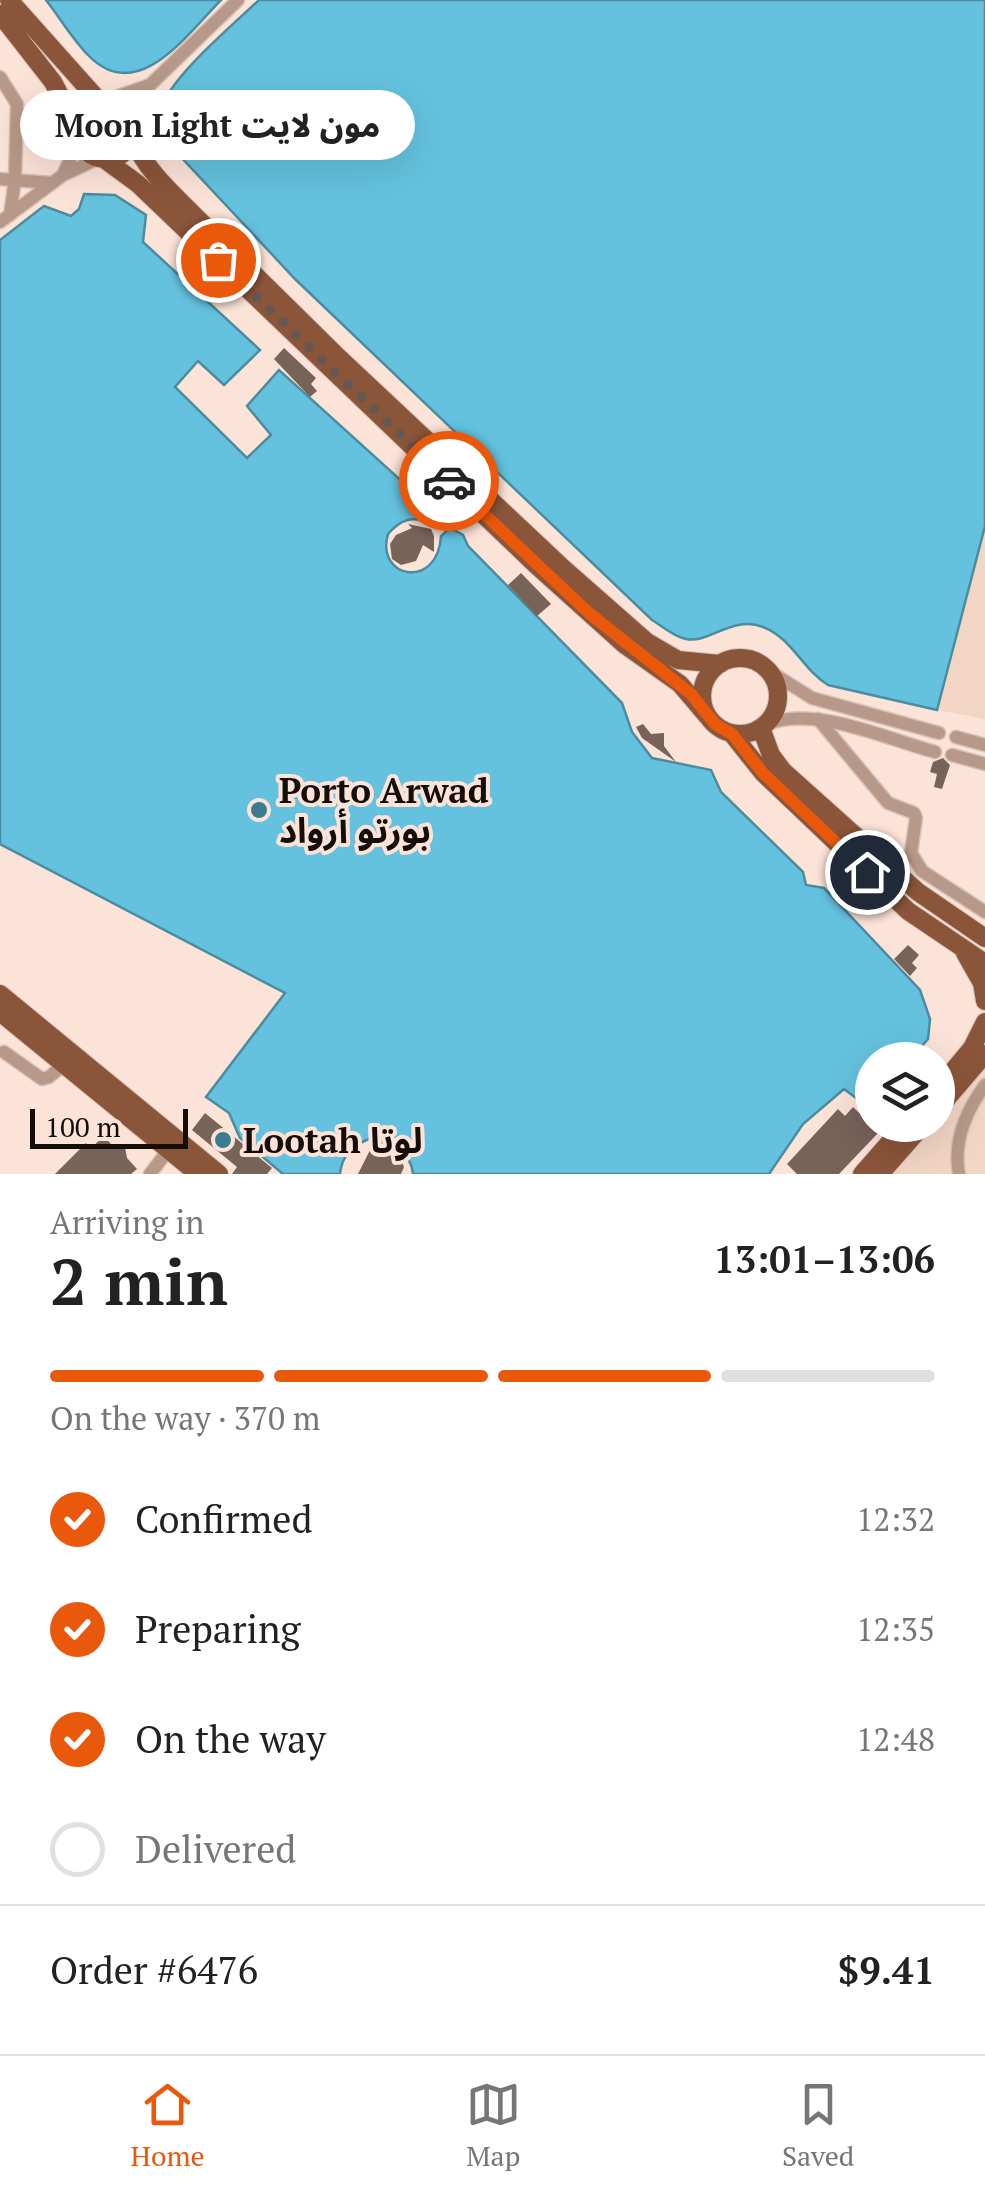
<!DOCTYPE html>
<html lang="en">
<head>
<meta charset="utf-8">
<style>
  body { margin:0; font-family:"PT Serif","Noto Sans Arabic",serif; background:#f6f6f6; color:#222; height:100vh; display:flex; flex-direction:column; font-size:38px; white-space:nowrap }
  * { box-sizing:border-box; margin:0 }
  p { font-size:32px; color:#767676 }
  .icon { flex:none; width:55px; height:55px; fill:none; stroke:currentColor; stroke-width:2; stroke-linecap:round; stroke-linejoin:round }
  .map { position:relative; height:1174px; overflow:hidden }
  .details { display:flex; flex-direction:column; background:#fff; flex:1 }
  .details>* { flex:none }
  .fabs { position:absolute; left:855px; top:1042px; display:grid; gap:20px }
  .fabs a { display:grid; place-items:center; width:100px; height:100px; border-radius:50%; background:#fff; box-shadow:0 10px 40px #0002; font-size:50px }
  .scale { position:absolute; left:30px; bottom:25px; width:158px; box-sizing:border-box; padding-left:10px; border:5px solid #150d09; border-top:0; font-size:28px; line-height:35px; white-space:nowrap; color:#150d09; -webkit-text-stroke:8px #fce3d8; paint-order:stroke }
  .pin { position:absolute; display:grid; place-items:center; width:85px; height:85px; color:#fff; margin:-42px; border:5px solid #fff; border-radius:50%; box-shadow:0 2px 10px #0007 }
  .courier { position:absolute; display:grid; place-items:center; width:100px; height:100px; margin:-50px; border:8px solid #ea580c; border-radius:50%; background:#fff; color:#222; box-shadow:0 2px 12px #0007 }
  .bubble { position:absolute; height:70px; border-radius:35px; background:#fff; box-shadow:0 10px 40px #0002; font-size:32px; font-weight:800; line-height:70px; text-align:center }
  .headline em { font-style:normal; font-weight:800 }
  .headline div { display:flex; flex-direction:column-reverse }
  .headline { display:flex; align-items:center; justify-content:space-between; height:170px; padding:0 50px }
  h1 { font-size:65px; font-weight:800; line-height:75px }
  .bar { display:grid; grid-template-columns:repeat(4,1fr); gap:15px 10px; align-content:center; height:120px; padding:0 50px }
  .bar i { height:12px; border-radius:8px; background:#e0e0e0 }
  .bar .selected { background:#ea580c }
  .bar p { grid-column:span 4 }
  .line { display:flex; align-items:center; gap:25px; padding:0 50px; border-top:2px solid #e0e0e0 }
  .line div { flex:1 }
  ol { padding:0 50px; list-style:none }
  li { display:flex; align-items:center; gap:30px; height:110px }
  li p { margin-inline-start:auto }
  li .icon { padding:10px; border-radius:50%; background:#ea580c; color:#fff; stroke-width:4 }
  li:last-child { color:#767676 }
  li i { width:55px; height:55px; border:5px solid #e0e0e0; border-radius:50% }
  .tab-bar { display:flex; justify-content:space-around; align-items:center; height:140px; border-top:2px solid #e0e0e0; background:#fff; font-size:28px; color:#767676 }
  .tab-bar a { display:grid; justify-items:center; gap:5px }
  .tab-bar .selected { color:#ea580c }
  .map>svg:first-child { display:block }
</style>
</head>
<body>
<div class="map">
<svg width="985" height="1174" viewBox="0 0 985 1174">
  <rect width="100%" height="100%" fill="#fce3d8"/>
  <!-- built -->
  <path fill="#f3d5c5" d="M 985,526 L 985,719 L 937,710 Z
    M 985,1064 L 985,1174 L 891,1174 L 932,1125 L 938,1125 L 938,1119 Z"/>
  <!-- water -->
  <path fill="#64c2de" stroke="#4c8c9e" stroke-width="2.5" d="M 46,0 L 221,0 C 188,33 138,106 89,56 C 73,40 60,18 46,0 Z
    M 259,0 L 985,0 L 985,526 L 937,710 L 828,685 C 803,670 792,638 763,627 C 732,615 709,644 686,639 C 674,637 662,626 652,620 L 295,279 L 166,141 C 163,130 159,121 161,110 C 168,79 234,24 259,0 Z
    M 84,194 L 115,195 L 146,215 L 143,242 L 260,350 L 224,385 L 198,361 L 175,387 L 247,458 L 271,435 L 247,406 L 279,370 L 438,514 L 430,523 C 412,515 400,520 388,534 C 375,579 438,590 441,536 L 450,528 L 463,535 L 468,546 L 622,703 L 632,732 L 652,758 L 711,770 L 721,792 L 803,872 L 806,885 L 824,888 L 920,990 L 930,1019 L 928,1039 L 910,1060 L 872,1060 L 871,1109 L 844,1089 L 803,1124 L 769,1174 L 413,1174 C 411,1150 389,1144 369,1139 C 352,1146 342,1155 340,1174 L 283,1174 L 240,1138 L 229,1113 L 206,1097 L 285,993 L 0,844 L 0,240 L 44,206 L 71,216 L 79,209 Z"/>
  <!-- building -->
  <path fill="#786359" d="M 284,348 L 316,378 L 311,384 L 317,391 L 310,397 L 274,359 Z
    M 408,524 L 431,529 L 434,536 L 434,552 L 423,545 L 416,561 L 401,565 L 392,559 L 390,544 L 396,535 L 412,528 Z
    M 521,573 L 551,604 L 537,616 L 508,585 Z
    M 643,724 L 651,734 L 664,733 L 664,746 L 676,762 L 642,738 L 636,727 Z
    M 943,758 L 950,765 L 942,789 L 934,787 L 937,774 L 930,772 L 933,762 Z
    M 908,945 L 919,955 L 912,963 L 917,968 L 910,976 L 894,959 Z
    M 853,1107 L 879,1132 L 839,1174 L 797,1174 L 787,1164 L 838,1109 L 845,1116 Z
    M 205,1113 L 272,1168 L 267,1174 L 232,1174 L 237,1167 L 192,1130 Z
    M 104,1136 L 111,1144 L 125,1147 L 127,1158 L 137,1169 L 131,1174 L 55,1174 L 86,1143 L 91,1148 Z
    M 381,1147 L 391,1150 L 400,1157 L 404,1167 L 401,1174 L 358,1174 L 371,1148 Z"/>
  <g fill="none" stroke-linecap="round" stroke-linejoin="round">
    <!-- minor casing -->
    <g stroke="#d7c1b7" stroke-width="15">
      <path id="minor" d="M 0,77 L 17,104 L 15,179 L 10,215
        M 104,101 L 150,85
        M 134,124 L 150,85 L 238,0
        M 63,175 L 72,155 L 77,131
        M 0,179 L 52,183
        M 0,222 L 63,175 L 99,158
        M 769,671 L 812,698 L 939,733
        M 818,719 L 888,803 L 914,813 L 916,818 L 911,853 L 922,871 L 985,912
        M 767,724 C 814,705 887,739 935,752
        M 956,737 L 985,745
        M 952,755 L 985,764
        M 4,1052 L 42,1079 L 49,1077 L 67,1062
        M 150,1174 L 173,1144
        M 959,1174 C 953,1142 966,1111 985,1085"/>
    </g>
    <!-- major casing -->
    <g stroke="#d7c1b7" stroke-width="20">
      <path id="major" d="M 9,0 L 100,102
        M 0,14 L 53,82 L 77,128
        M77 130a29 29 0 1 1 58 0a29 29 0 1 1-58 0Z
        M 133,139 C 145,169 170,191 193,214 L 335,354 L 564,569 L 647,642 L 678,660 L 720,664
        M 104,159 L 138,184 L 535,564 L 625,645 L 680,684 L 708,717
        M702 696a38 38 0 1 1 76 0a38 38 0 1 1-76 0Z
        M 761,728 L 771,755 L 783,771 L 918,892 L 985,938
        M 732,734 L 763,773 L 908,911 L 985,963
        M 965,953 L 982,983 L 985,1001
        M 0,994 L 219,1174
        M 0,1012 L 198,1174
        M 938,1089 L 972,1048 L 985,1022
        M 938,1109 L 985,1054
        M 862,1174 L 905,1125
        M 880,1174 L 923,1125"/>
    </g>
    <!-- minor -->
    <use href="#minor" stroke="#b89989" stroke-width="12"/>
    <!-- major -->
    <use href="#major" stroke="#8b553a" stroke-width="18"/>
  </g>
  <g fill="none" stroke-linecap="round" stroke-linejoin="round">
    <!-- done -->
    <path stroke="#665851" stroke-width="10" stroke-dasharray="0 18" d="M 218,260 L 449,481"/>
    <!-- route -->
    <path stroke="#ea580c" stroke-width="12" d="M 449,481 L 590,614 L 691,694 L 715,724 L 732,734 L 763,773 L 867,872"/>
  </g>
  <!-- markers -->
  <g fill="#3b7c8f" stroke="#fce3d8" stroke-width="4">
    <circle cx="259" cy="810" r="10"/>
    <circle cx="223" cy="1140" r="10"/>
  </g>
  <g text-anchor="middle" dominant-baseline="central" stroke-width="8" stroke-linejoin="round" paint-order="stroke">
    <!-- poi labels -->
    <g font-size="35" font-weight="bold" fill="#150d09" stroke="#fce3d8" text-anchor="start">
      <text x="279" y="790">Porto Arwad<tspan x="279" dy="40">بورتو أرواد</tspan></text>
      <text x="243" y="1140">Lootah لوتا</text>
    </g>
  </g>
</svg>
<div class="fabs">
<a><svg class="icon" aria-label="layers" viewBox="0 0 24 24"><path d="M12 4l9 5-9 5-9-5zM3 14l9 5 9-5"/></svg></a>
</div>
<div class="scale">100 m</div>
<div class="pin" style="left:218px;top:260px;background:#ea580c"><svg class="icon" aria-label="bag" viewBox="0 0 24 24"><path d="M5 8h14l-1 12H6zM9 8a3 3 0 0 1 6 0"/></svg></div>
<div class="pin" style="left:867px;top:872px;background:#1f2937"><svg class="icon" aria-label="home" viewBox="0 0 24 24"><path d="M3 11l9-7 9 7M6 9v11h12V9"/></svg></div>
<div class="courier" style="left:449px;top:481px"><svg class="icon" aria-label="car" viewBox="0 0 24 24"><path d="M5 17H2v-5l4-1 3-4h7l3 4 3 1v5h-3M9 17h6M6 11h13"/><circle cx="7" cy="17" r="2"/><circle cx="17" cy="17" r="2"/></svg></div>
<div class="bubble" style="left:20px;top:90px;width:395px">Moon Light مون لايت</div>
</div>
<section class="details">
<div class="headline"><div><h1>2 min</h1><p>Arriving in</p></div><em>13:01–13:06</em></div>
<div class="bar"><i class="selected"></i><i class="selected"></i><i class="selected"></i><i></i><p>On the way · 370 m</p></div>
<ol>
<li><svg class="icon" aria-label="check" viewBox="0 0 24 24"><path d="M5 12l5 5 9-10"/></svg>Confirmed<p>12:32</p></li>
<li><svg class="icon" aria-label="check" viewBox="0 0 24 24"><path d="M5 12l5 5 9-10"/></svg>Preparing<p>12:35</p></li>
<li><svg class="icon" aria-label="check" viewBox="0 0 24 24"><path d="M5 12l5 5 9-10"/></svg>On the way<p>12:48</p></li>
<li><i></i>Delivered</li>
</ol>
<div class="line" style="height:130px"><div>Order #6476</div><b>$9.41</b></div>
</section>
<nav class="tab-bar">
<a class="selected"><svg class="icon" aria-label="home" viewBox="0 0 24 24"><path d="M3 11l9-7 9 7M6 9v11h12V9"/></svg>Home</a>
<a><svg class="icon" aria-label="map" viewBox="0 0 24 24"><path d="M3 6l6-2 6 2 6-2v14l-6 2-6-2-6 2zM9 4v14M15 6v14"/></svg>Map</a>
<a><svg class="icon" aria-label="saved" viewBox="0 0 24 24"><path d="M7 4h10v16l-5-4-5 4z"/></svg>Saved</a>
</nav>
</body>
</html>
